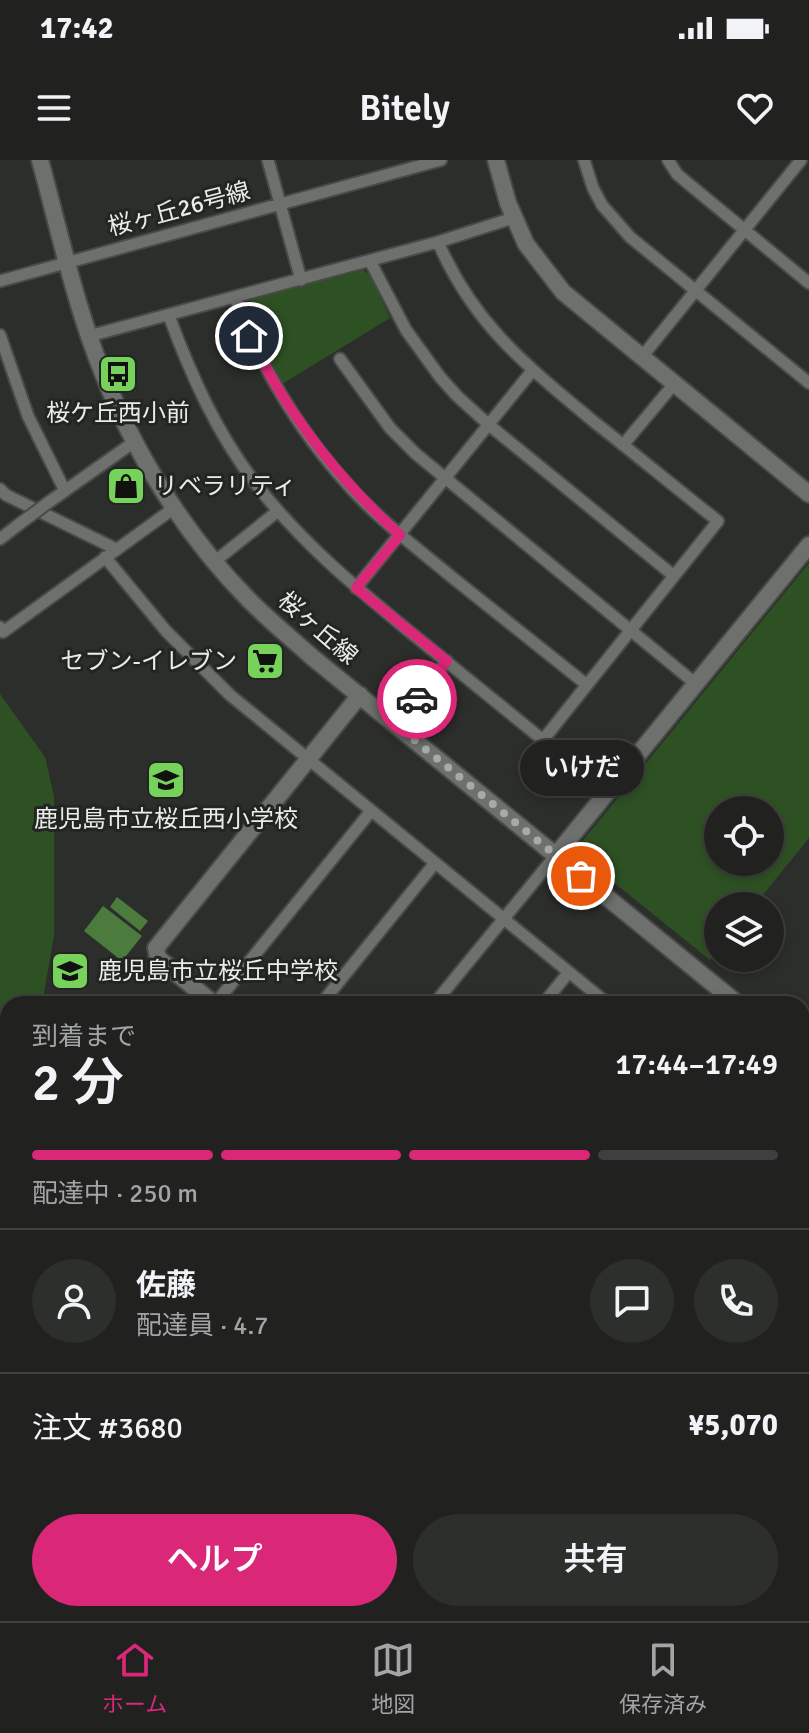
<!DOCTYPE html>
<html lang="ja">
<head>
<meta charset="utf-8">
<style>
  body { margin:0; font-family:Signika,"Noto Sans JP",sans-serif; background:#2d2f2d; color:#f1f3f6; height:100vh; display:flex; flex-direction:column; font-size:30px; white-space:nowrap }
  * { box-sizing:border-box; margin:0 }
  p { font-size:26px; color:#a2a4a5 }
  .icon { flex:none; width:44px; height:44px; fill:none; stroke:currentColor; stroke-width:2; stroke-linecap:round; stroke-linejoin:round }
  .map { position:relative; flex:1; overflow:hidden }
  .panel { position:absolute; left:0px; top:836px; width:810px; height:626px; display:flex; flex-direction:column; background:#212220; border-radius:24px 24px 0 0; box-shadow:0 4px 12px #0003,0 0 0 2px #3e3f3e }
  .panel>* { flex:none }
  .fabs { position:absolute; left:704px; top:636px; display:grid; gap:16px }
  .fabs a { display:grid; place-items:center; width:80px; height:80px; border-radius:50%; background:#212220; box-shadow:0 4px 12px #0003,0 0 0 2px #3e3f3e; font-size:40px }
  .pin { position:absolute; display:grid; place-items:center; width:68px; height:68px; color:#fff; margin:-34px; border:4px solid #fff; border-radius:50%; box-shadow:0 2px 8px #0007 }
  .courier { position:absolute; display:grid; place-items:center; width:80px; height:80px; margin:-40px; border:6px solid #db2777; border-radius:50%; background:#fff; color:#222; box-shadow:0 2px 10px #0007 }
  .bubble { position:absolute; height:56px; border-radius:28px; background:#212220; box-shadow:0 4px 12px #0003,0 0 0 2px #3e3f3e; font-size:26px; font-weight:600; line-height:56px; text-align:center }
  .overview em { font-style:normal; font-weight:600 }
  .overview div { display:flex; flex-direction:column-reverse }
  .overview { display:flex; align-items:center; justify-content:space-between; height:136px; padding:0 32px }
  h1 { font-size:52px; font-weight:600; line-height:60px }
  .bar { display:grid; grid-template-columns:repeat(4,1fr); gap:12px 8px; align-content:center; height:96px; padding:0 32px }
  .bar i { height:10px; border-radius:6px; background:#3e3f3e }
  .bar .on { background:#db2777 }
  .bar p { grid-column:span 4 }
  .line { display:flex; align-items:center; gap:20px; padding:0 32px; border-top:2px solid #3e3f3e }
  .line div { flex:1 }
  .round { display:grid; place-items:center; flex:none; width:84px; height:84px; border-radius:42px; background:#2d2f2d }
  .cta { display:flex; gap:16px; margin-top:auto; padding:16px 32px }
  .cta a { flex:1; height:92px; border-radius:48px; background:#db2777; color:#fff; font-size:32px; font-weight:600; line-height:92px; text-align:center }
  .cta a+a { background:#2d2f2d; color:#f1f3f6 }
  .status { display:flex; justify-content:space-between; align-items:center; height:56px; padding:0 40px; background:#212220; direction:ltr }
  .status svg { height:22px; fill:currentColor }
  header { display:flex; justify-content:space-between; align-items:center; height:104px; padding:0 32px; background:#212220; font-size:36px; font-weight:600 }
  .tabs { display:flex; justify-content:space-around; align-items:center; height:112px; border-top:2px solid #3e3f3e; background:#212220; font-size:22px; color:#a2a4a5 }
  .tabs a { display:grid; justify-items:center; gap:4px }
  .tabs .on { color:#db2777 }
  .map>svg:first-child { display:block }
</style>
</head>
<body>
<div class="status"><b>17:42</b><svg viewBox="0 0 49 12"><path d="M0 12V9h3v3zM5 12V6h3v6zM10 12V3h3v9zM15 12V0h3v12zM26 1h20v11H26zM47 4h2v5h-2z"/></svg></div>
<header><svg class="icon" aria-label="menu" viewBox="0 0 24 24"><path d="M4 6h16M4 12h16M4 18h16"/></svg>Bitely<svg class="icon" aria-label="heart" viewBox="0 0 24 24"><path d="M12 20l-8-8c-3-5 5-10 8-4 3-6 11-1 8 4z"/></svg></header>
<div class="map">
<svg width="809" height="1461" viewBox="0 0 809 1461">
  <rect width="100%" height="100%" fill="#2c2e2b"/>
  <!-- green -->
  <path fill="#2e5124" fill-rule="evenodd" d="M 362,109 L 371,116 L 390,158 L 282,224 L 267,200 L 245,149 L 253,138 Z
    M 809,403 L 809,678 L 754,746 L 718,746 L 718,790 L 710,800 L 581,696 L 580,684 ZM 718,650 L 770,650 L 770,702 L 718,702 Z
    M 0,534 L 45,597 L 54,636 L 54,776 L 42,844 L 8,844 L 8,960 L 0,969 Z
    M 0,1170 L 8,1180 L 8,1454 L 92,1454 L 88,1461 L 0,1461 Z
    M 802,1336 L 809,1342 L 809,1461 L 444,1461 L 449,1454 L 802,1454 Z
    M 234,1454 L 431,1454 L 439,1461 L 246,1461 Z"/>
  <!-- water -->
  <path fill="#4c7b3e" d="M 117,737 L 148,761 L 140,771 L 110,747 Z
    M 103,746 L 142,776 L 122,801 L 84,771 Z"/>
  <g fill="none" stroke-linecap="round" stroke-linejoin="round">
    <!-- street casing -->
    <g stroke="#484a47" stroke-width="15">
      <path id="street" d="M 268,0 L 301,120
        M 584,0 L 593,28 L 602,45 L 630,77 L 809,223
        M 668,0 L 677,14 L 690,25 L 809,123
        M 438,82 L 513,58
        M 370,101 L 406,170 L 440,217 L 457,236 L 489,265 L 674,416
        M 0,121 L 441,0
        M 235,138 C 261,207 298,270 348,325 C 379,360 417,388 453,418 C 498,454 542,489 587,525
        M 0,175 L 28,256 L 65,331
        M 89,176 L 438,82 C 474,165 526,205 593,261 C 635,294 676,328 718,361 L 543,580 C 499,544 454,508 410,472 C 354,426 300,381 256,324 C 217,274 191,215 169,156
        M 641,198 L 801,0
        M 340,199 L 390,268 L 416,294 L 696,524
        M 623,285 L 674,224
        M 0,329 L 6,335 L 116,389
        M 49,342 L 134,282
        M 0,379 L 18,365
        M 105,397 L 166,471 L 230,535 L 608,844
        M 214,402 L 278,351
        M 356,428 L 532,211
        M 0,467 L 3,472 L 174,348
        M 396,565 L 447,501
        M 215,844 L 371,651
        M 321,844 L 435,703
        M 434,844 L 556,695
        M 543,844 L 569,812
        M 802,1002 L 809,1008
        M 802,1033 L 809,1025
        M 802,1152 L 809,1143
        M 802,1270 L 809,1262
        M 802,1323 L 809,1329"/>
    </g>
    <!-- secondary casing -->
    <g stroke="#484a47" stroke-width="20">
      <path id="secondary" d="M 40,0 C 56,58 69,119 89,176 C 122,273 177,367 249,440 C 269,460 291,478 312,497 L 738,844
        M 496,0 L 508,43 L 526,84 L 563,132 L 809,334
        M 556,695 L 809,385
        M 214,844 L 158,798 L 156,788 L 360,535
        M 802,896 L 809,901"/>
    </g>
    <!-- street -->
    <use href="#street" stroke="#6d706c" stroke-width="11"/>
    <!-- secondary -->
    <use href="#secondary" stroke="#6d706c" stroke-width="16"/>
    <!-- street-bridge casing -->
    <g stroke="#484a47" stroke-width="15" stroke-linecap="butt">
      <path id="street-bridge" d="M 18,365 L 49,342"/>
    </g>
    <!-- street-bridge -->
    <use href="#street-bridge" stroke="#6d706c" stroke-width="11"/>
  </g>
  <g fill="none" stroke-linecap="round" stroke-linejoin="round">
    <!-- done -->
    <path stroke="#a8aaa7" stroke-width="8" stroke-dasharray="0 14.4" d="M 417,539 L 396,565 L 581,716"/>
    <!-- route -->
    <path stroke="#db2777" stroke-width="10" d="M 249,176 C 287,253 336,317 400,375 L 356,428 L 447,501 L 417,539"/>
  </g>
  <!-- icons -->
  <defs>
    <g id="bus-square" transform="scale(2)"><rect x="-9" y="-9" width="18" height="18" rx="4" fill="#76d25a" stroke="#222522"/><path d="M-5-6H5V4H4V6H2V4H-2V6H-4V4H-5ZM-3.5-4V0h7V-4ZM-3.5 1.2v1.5H-2V1.2ZM2 1.2v1.5H3.5V1.2Z" fill="#111"/></g>
    <g id="shop-square" transform="scale(2)"><rect x="-9" y="-9" width="18" height="18" rx="4" fill="#76d25a" stroke="#222522"/><path d="M-5-2.5h2.3a2.7 3.5 0 0 1 5.4 0H5L5.5 6h-11ZM-1.5-2.5h3a1.5 2.3 0 0 0-3 0Z" fill="#111"/></g>
    <g id="supermarket-square" transform="scale(2)"><rect x="-9" y="-9" width="18" height="18" rx="4" fill="#76d25a" stroke="#222522"/><path d="M-6-5.5h2.5l.6 2H6L4.5 2H-2.5L-4.4-4H-6ZM-1.5 3.2a1.3 1.3 0 1 0 .1 0ZM3 3.2a1.3 1.3 0 1 0 .1 0Z" fill="#111"/></g>
    <g id="school-square" transform="scale(2)"><rect x="-9" y="-9" width="18" height="18" rx="4" fill="#76d25a" stroke="#222522"/><path d="M0-5L7-2L0 1L-7-2ZM-4 1L0 2.5L4 1V4Q0 6-4 4Z" fill="#111"/></g>
  </defs>
  <g fill-rule="evenodd">
    <use href="#bus-square" x="118" y="214"/>
    <use href="#shop-square" x="126" y="326"/>
    <use href="#supermarket-square" x="265" y="501"/>
    <use href="#school-square" x="166" y="620"/>
    <use href="#school-square" x="70" y="811"/>
  </g>
  <g text-anchor="middle" dominant-baseline="central" stroke-width="6" stroke-linejoin="round" paint-order="stroke">
    <!-- street labels -->
    <g font-size="24" fill="#eaecea" stroke="#222522">
      <text transform="translate(179 49) rotate(-15)">桜ヶ丘26号線</text>
      <text transform="translate(318 468) rotate(41)">桜ヶ丘線</text>
    </g>
    <!-- poi labels -->
    <g font-size="24" fill="#eaecea" stroke="#222522">
      <text x="118" y="253">桜ケ丘西小前</text>
      <text x="154" y="326" text-anchor="start">リベラリティ</text>
      <text x="237" y="501" text-anchor="end">セブン-イレブン</text>
      <text x="166" y="659">鹿児島市立桜丘西小学校</text>
      <text x="98" y="811" text-anchor="start">鹿児島市立桜丘中学校</text>
    </g>
  </g>
</svg>
<div class="fabs">
<a><svg class="icon" aria-label="locate" viewBox="0 0 24 24"><circle cx="12" cy="12" r="6"/><path d="M12 2v4M12 18v4M2 12h4M18 12h4"/></svg></a>
<a><svg class="icon" aria-label="layers" viewBox="0 0 24 24"><path d="M12 4l9 5-9 5-9-5zM3 14l9 5 9-5"/></svg></a>
</div>
<div class="pin" style="left:581px;top:716px;background:#ea580c"><svg class="icon" aria-label="bag" viewBox="0 0 24 24"><path d="M5 8h14l-1 12H6zM9 8a3 3 0 0 1 6 0"/></svg></div>
<div class="pin" style="left:249px;top:176px;background:#1f2937"><svg class="icon" aria-label="home" viewBox="0 0 24 24"><path d="M3 11l9-7 9 7M6 9v11h12V9"/></svg></div>
<div class="courier" style="left:417px;top:539px"><svg class="icon" aria-label="car" viewBox="0 0 24 24"><path d="M5 17H2v-5l4-1 3-4h7l3 4 3 1v5h-3M9 17h6M6 11h13"/><circle cx="7" cy="17" r="2"/><circle cx="17" cy="17" r="2"/></svg></div>
<div class="bubble" style="left:520px;top:580px;width:124px">いけだ</div>
<section class="panel">
<div class="overview"><div><h1>2 分</h1><p>到着まで</p></div><em>17:44–17:49</em></div>
<div class="bar"><i class="on"></i><i class="on"></i><i class="on"></i><i></i><p>配達中 · 250 m</p></div>
<div class="line" style="height:144px"><a class="round"><svg class="icon" aria-label="person" viewBox="0 0 24 24"><circle cx="12" cy="8" r="4"/><path d="M4 21q1-7 8-7t8 7"/></svg></a><div><b>佐藤</b><p>配達員 · 4.7</p></div><a class="round"><svg class="icon" aria-label="chat" viewBox="0 0 24 24"><path d="M4 5h16v11H9l-5 4z"/></svg></a><a class="round"><svg class="icon" aria-label="phone" viewBox="0 0 24 24"><path d="M5 4h4l2 5-3 2q2 4 5 5l2-3 5 2v4C11 20 4 13 5 4z"/></svg></a></div>
<div class="line" style="height:104px"><div>注文 #3680</div><b>¥5,070</b></div>
<div class="cta"><a>ヘルプ</a><a>共有</a></div>
</section>
</div>
<nav class="tabs">
<a class="on"><svg class="icon" aria-label="home" viewBox="0 0 24 24"><path d="M3 11l9-7 9 7M6 9v11h12V9"/></svg>ホーム</a>
<a><svg class="icon" aria-label="map" viewBox="0 0 24 24"><path d="M3 6l6-2 6 2 6-2v14l-6 2-6-2-6 2zM9 4v14M15 6v14"/></svg>地図</a>
<a><svg class="icon" aria-label="saved" viewBox="0 0 24 24"><path d="M7 4h10v16l-5-4-5 4z"/></svg>保存済み</a>
</nav>
</body>
</html>
